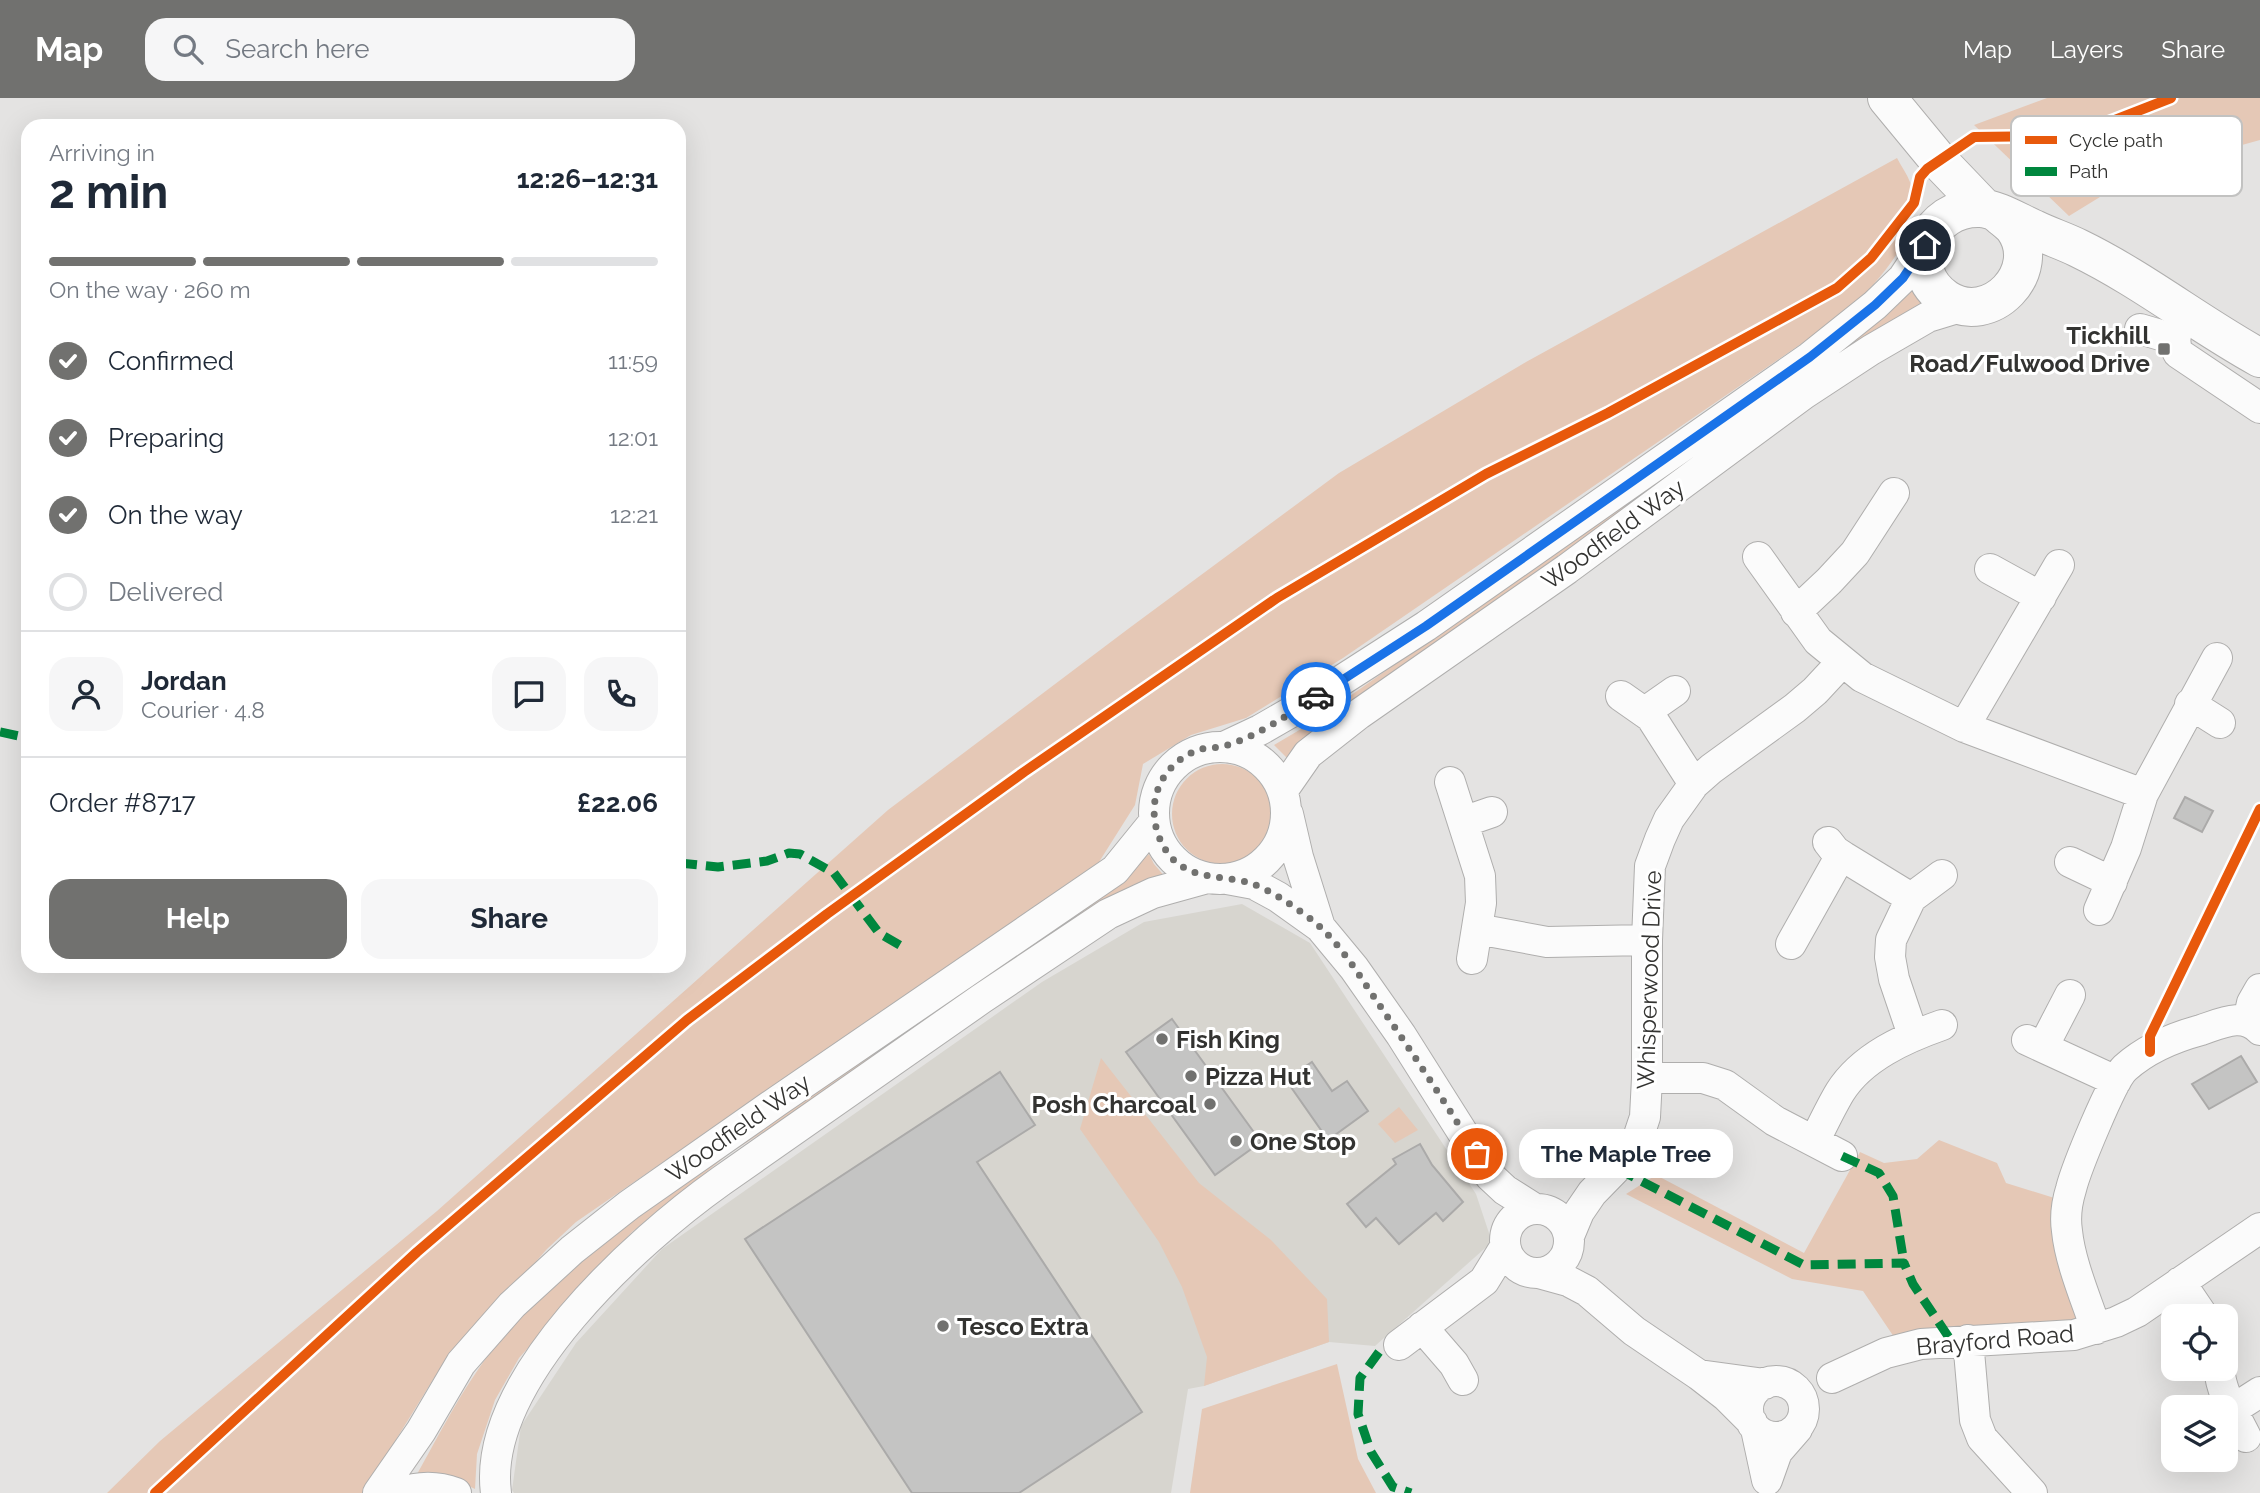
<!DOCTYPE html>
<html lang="en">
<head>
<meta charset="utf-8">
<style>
  body { margin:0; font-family:Raleway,sans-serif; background:#f6f6f7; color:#1f2937; height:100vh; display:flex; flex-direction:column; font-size:26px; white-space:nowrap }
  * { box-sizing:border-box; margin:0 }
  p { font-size:23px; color:#747a83 }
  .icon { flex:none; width:38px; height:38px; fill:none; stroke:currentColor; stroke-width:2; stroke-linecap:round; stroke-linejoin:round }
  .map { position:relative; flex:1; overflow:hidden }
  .panel { position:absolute; left:21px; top:21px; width:665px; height:854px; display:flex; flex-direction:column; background:#fff; border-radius:21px; box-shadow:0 7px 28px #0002 }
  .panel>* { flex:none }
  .controls { position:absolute; left:2161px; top:1206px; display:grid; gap:14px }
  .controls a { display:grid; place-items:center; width:77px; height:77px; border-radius:14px; background:#fff; box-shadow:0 7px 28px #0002; font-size:35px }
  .pin { position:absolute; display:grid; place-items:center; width:60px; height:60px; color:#fff; margin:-30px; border:4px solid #fff; border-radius:50%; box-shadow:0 2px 7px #0007 }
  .courier { position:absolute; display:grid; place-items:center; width:70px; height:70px; margin:-35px; border:5px solid #1a73e8; border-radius:50%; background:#fff; color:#222; box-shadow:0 2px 9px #0007 }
  .bubble { position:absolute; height:49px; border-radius:21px; background:#fff; box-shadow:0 7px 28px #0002; font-size:23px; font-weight:700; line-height:49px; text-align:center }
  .head em { font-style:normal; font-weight:700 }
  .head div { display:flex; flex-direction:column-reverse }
  .head { display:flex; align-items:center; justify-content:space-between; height:119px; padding:0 28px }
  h1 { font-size:46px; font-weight:700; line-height:52px }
  .bar { display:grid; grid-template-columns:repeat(4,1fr); gap:10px 7px; align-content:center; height:84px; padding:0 28px }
  .bar i { height:9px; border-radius:5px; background:#e0e1e3 }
  .bar .selected { background:#71716f }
  .bar p { grid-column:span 4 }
  .line { display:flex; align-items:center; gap:18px; padding:0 28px; border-top:2px solid #e0e1e3 }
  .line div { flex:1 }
  .round { display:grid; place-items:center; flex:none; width:74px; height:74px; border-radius:21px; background:#f6f6f7 }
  ol { padding:0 28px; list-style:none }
  li { display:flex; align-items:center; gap:21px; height:77px }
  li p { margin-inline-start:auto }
  li .icon { padding:7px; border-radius:50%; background:#71716f; color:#fff; stroke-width:4 }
  li:last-child { color:#747a83 }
  li i { width:38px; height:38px; border:4px solid #e0e1e3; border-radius:50% }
  .primary-button { display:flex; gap:14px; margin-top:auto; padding:14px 28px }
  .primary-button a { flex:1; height:80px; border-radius:21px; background:#71716f; color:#fff; font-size:28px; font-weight:700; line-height:80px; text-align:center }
  .primary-button a+a { background:#f6f6f7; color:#1f2937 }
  header { display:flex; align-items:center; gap:42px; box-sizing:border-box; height:98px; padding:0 35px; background:#71716f; color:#fff }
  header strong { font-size:33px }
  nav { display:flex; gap:38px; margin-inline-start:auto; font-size:24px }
  .search { width:490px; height:63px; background:#f6f6f7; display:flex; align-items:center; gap:18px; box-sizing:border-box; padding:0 24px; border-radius:21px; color:#747a83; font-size:26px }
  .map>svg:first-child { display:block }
</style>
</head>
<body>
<header>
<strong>Map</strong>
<div class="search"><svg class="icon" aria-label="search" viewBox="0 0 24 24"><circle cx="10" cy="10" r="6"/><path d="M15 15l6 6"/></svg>Search here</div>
<nav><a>Map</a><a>Layers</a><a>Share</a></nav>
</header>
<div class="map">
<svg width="2260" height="1395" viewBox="0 0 2260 1395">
  <rect width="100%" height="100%" fill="#e4e3e2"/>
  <!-- built -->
  <path fill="#d7d5cf" d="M 1242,806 L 1310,845 L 1476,1096 L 1492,1144 L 1375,1248 L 1329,1244 L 1204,1288 L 1188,1291 L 1171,1395 L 514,1395 L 512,1392 L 521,1328 L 576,1245 L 662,1151 L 1042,884 L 1144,824 Z"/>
  <!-- green -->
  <path fill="#e5c8b6" d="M 2047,0 L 2260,0 L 2260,42 L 2242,47 L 2175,53 L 2069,118 L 1974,27 Z
    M 1897,60 C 1901,68 1907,76 1910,84 C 1927,135 1880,179 1849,213 L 1343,560 L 1246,620 L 1191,637 L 1143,666 L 1135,707 L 1099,764 L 576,1124 L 547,1151 L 434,1280 L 363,1395 L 107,1395 L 160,1343 L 437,1113 L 888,712 L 1128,531 L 1339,375 L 1526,264 Z
    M 1916,186 L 1931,208 L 1652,392 L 1546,467 L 1348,609 L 1291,664 L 1274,647 L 1313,624 L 1472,512 Z
    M1172 716a50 50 0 1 1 100 0a50 50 0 1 1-100 0Z
    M 1149,756 L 1154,766 L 1166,780 L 730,1055 L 632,1134 L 519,1260 L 495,1302 L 477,1356 L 475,1391 L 458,1383 L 414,1382 C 440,1335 467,1281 502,1240 C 539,1197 582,1161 625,1126 L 1108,793 Z
    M 1101,960 L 1199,1085 L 1271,1142 L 1327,1201 L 1329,1244 L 1204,1288 L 1207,1259 L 1182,1189 L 1159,1144 L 1080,1031 Z
    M 1399,1009 L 1418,1032 L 1395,1045 L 1378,1026 Z
    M 1939,1042 L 1997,1065 L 2006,1085 L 2064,1103 L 2089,1225 L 1896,1242 L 1863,1193 L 1792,1181 L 1626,1096 L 1656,1077 L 1804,1155 L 1860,1054 L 1884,1065 L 1917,1061 Z
    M 1337,1266 L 1358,1361 L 1376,1395 L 1190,1395 L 1202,1311 Z"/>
  <!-- building -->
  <path fill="#c4c4c3" stroke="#abaaa9" stroke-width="2" d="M 2185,699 L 2213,713 L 2202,734 L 2174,720 Z
    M 1172,921 L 1261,1044 L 1215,1077 L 1126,954 Z
    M 2241,958 L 2257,984 L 2209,1011 L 2192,986 Z
    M 1312,964 L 1332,993 L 1347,983 L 1368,1013 L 1328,1042 L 1286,982 Z
    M 1000,974 L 1035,1027 L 977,1064 L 1142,1314 L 1019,1395 L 912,1395 L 745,1141 Z
    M 1420,1046 L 1432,1067 L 1463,1104 L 1443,1123 L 1436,1115 L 1399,1146 L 1376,1120 L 1366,1129 L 1347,1106 L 1396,1066 L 1393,1061 Z"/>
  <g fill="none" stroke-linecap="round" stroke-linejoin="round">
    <!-- minor casing -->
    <g stroke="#afaead" stroke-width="32">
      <path id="minor" d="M 2190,216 C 2179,229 2171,237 2178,255 L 2260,310
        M 2140,231 L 2174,241
        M 1758,459 L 1818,543 L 1862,579 L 1964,629 L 2143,696
        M 1990,471 L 2041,499
        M 1796,514 L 1829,483 L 1855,455 L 1894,395
        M 1621,598 L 1651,619 L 1694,686
        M 2190,606 L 2220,625
        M 1645,614 L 1675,593
        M 1964,629 L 2059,467
        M 1226,648 L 1260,632 L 1300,609 L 1426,528 L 1810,259 L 1875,207 L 1903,180 L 1925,147
        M1154 715a66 66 0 1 1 132 0a66 66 0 1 1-132 0Z
        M 1450,684 L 1480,778 L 1481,805 L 1472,861
        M 1283,692 L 1308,656 L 1359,616 L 1567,471 L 1804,296 L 1871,252 L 1928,219 L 1964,208
        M 1288,716 L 1298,759 L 1320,829
        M 1463,724 L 1492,714
        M 1828,744 L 1835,753 L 1844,759 L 1911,800
        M 2070,764 L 2112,784
        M 1227,781 L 1254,786 L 1278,799 L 1320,829 L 1354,870 L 1401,937 L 1490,1078 L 1505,1092 L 1535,1111
        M 2099,812 L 2126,750 L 2143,696 L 2217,560
        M 1477,831 L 1547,844 L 1647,842
        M 1791,846 L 1841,757
        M 2248,923 L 2252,905 L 2260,891
        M 1913,937 L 1894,881 L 1890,859 L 1891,842 L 1911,800 L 1942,777
        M 2027,942 L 2116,983
        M 2043,949 L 2070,897
        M 1647,980 L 1703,980 L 1725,987 L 1775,1023 L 1842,1058
        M 1815,1042 C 1823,1026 1831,1009 1840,994 C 1862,959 1905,940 1942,927
        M1505 1143a32 32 0 1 1 64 0a32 32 0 1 1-64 0Z
        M 1569,1138 L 1579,1114 L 1592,1095 L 1630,1056 L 1638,1040 L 1645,1019 L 1647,980 L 1647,842 L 1650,768 L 1660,741 L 1669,721 L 1694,686 L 1711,671 L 1795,610 L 1815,593 L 1842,564
        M 1539,1175 L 1568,1183 L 1587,1193 L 1634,1233 L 1699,1277
        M 2180,1184 L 2203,1218
        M 1422,1229 L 1454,1266 L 1463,1282
        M 2096,1231 C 2086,1201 2070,1164 2067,1133 C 2065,1120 2067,1104 2071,1091 C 2076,1071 2112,982 2125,970 C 2146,951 2175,939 2201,932 C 2222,925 2243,914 2260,932
        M 1968,1242 L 1975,1322 L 1982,1340 L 2032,1395
        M 1399,1247 L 1484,1183 L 1505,1149
        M 2219,1270 C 2221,1295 2235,1317 2246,1339
        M 1832,1280 L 1886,1255 L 1921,1246 L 2074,1237 L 2116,1224 L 2137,1214 L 2260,1130
        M1748 1311a28 28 0 1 1 56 0a28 28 0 1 1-56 0Z
        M 2232,1312 L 2260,1294
        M 1752,1324 L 1726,1298 L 1699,1277 L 1765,1286
        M 1756,1331 L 1767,1382 L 1777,1354 L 1797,1331
        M 378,1395 L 421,1333 L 461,1265 L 512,1207 L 572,1152 L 629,1107 L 776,1004 L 1115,772 L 1154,724
        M 400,1395 C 419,1388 437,1388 456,1395
        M 496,1395 C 481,1282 638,1142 721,1083 L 981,901 L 1108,816 L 1153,795 L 1207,780"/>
    </g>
    <!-- major casing -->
    <g stroke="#afaead" stroke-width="40">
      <path id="major" d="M 1887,0 L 1939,63 L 1984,110
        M 1998,116 C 2003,120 2010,125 2014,130 C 2045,173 1990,230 1946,201 C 1901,171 1929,108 1980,110 C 1997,111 2018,124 2034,131 C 2048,138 2064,143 2078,150 C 2142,181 2198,226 2260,260"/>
    </g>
    <!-- minor -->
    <use href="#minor" stroke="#fbfbfb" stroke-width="30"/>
    <!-- major -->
    <use href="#major" stroke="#fbfbfb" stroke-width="38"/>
    <!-- quiet -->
    <path stroke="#00873e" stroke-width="9" stroke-dasharray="18 9" stroke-linecap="butt" d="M 0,634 L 28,640
      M 679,765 L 718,769 L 767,763 L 789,755 L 800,756 L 834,775 L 879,835 L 903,849
      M 1842,1058 L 1879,1075 L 1893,1098 L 1904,1165
      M 1618,1071 L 1804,1167 L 1904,1165 L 1913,1186 L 1952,1244
      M 1379,1254 L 1360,1280 L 1358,1316 L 1371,1354 L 1393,1389 L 1411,1395"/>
    <!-- cycleway casing -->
    <g stroke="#fff" stroke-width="15">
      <path id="cycleway" d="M 2150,954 L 2150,938 L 2260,711
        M 155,1395 L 417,1154 L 687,922 L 827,816 L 1024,674 L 1277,500 L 1486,376 L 1608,315 L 1837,190 L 1871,160 L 1914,105 L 1920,79 L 1927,71 L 1974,39 L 2056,38 L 2102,27 L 2171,0"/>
    </g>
    <!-- cycleway -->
    <use href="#cycleway" stroke="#e8590c" stroke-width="10"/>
  </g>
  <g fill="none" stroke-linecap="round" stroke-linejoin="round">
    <!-- done -->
    <path stroke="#71716f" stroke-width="7" stroke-dasharray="0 12.6" d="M 1316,599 C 1289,616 1259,637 1228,647 C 1221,650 1214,649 1207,650 C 1190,652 1173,665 1164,679 C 1149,702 1152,732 1167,754 C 1188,784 1223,776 1253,786 C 1271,792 1306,816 1320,829 C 1343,850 1361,880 1378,905 C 1412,954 1445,1004 1477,1056"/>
    <!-- route -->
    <path stroke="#1a73e8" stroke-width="9" d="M 1316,599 L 1426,528 L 1810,259 L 1875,207 L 1903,180 L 1925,147"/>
  </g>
  <!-- markers -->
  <g fill="#71716f" stroke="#fff" stroke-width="2.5">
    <rect x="2157" y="244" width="14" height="14" rx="3.5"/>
    <circle cx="1162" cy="941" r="7"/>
    <circle cx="1191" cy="978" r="7"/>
    <circle cx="1210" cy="1006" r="7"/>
    <circle cx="1236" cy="1043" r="7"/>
    <circle cx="943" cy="1228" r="7"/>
  </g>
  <g text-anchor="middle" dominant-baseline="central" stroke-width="6" stroke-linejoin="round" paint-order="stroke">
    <!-- poi labels -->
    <g font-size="24" font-weight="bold" fill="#333331" stroke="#fff" text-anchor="start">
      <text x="2150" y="237" text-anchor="end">Tickhill<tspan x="2150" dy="28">Road/Fulwood Drive</tspan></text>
      <text x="1176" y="941">Fish King</text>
      <text x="1205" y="978">Pizza Hut</text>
      <text x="1196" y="1006" text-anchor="end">Posh Charcoal</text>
      <text x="1250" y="1043">One Stop</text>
      <text x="957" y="1228">Tesco Extra</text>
    </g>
    <!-- street labels -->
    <g font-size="24" fill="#333331" stroke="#fff">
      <text transform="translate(1613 436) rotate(-36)">Woodfield Way</text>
      <text transform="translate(1649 882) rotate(-88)">Whisperwood Drive</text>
      <text transform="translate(738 1030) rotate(-35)">Woodfield Way</text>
      <text transform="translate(1995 1242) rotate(-5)">Brayford Road</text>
    </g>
  </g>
  <!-- legend -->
  <rect x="2011" y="18" width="231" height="80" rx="10" fill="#fff" stroke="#c2c2c1" stroke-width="2"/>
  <rect x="2025" y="38" width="32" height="8" fill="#e8590c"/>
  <rect x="2025" y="69" width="32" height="9" fill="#00873e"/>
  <g font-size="19" fill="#333331">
    <text x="2069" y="49">Cycle path</text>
    <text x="2069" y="80">Path</text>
  </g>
</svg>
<div class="controls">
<a><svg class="icon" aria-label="locate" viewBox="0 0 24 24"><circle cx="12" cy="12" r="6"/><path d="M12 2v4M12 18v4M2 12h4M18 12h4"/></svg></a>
<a><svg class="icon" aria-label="layers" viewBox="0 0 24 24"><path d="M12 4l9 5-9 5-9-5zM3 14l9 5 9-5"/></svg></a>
</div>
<div class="pin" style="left:1477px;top:1056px;background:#ea580c"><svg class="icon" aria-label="bag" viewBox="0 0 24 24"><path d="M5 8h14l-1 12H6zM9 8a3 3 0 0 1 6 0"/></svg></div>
<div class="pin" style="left:1925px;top:147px;background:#1f2937"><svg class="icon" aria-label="home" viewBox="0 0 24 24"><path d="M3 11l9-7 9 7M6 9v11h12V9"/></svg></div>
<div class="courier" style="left:1316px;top:599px"><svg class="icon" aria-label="car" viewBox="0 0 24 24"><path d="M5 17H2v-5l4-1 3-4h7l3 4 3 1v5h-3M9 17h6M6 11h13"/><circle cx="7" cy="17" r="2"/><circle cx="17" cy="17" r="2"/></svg></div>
<div class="bubble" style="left:1519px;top:1031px;width:214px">The Maple Tree</div>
<section class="panel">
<div class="head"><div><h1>2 min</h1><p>Arriving in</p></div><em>12:26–12:31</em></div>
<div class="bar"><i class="selected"></i><i class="selected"></i><i class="selected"></i><i></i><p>On the way · 260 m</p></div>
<ol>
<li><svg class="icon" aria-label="check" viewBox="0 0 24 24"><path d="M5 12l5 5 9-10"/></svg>Confirmed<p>11:59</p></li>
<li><svg class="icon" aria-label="check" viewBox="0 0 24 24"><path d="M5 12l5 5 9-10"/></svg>Preparing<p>12:01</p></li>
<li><svg class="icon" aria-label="check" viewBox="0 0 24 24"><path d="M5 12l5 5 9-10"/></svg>On the way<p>12:21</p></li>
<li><i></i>Delivered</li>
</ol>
<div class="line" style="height:126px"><a class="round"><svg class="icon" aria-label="person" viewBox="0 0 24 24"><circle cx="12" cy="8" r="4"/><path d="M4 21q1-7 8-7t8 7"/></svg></a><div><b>Jordan</b><p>Courier · 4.8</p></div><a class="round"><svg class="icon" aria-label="chat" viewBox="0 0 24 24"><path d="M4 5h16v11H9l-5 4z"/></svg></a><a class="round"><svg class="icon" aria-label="phone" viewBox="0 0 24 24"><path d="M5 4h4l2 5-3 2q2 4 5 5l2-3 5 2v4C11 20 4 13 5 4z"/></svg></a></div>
<div class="line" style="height:91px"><div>Order #8717</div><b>£22.06</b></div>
<div class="primary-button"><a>Help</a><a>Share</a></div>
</section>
</div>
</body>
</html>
